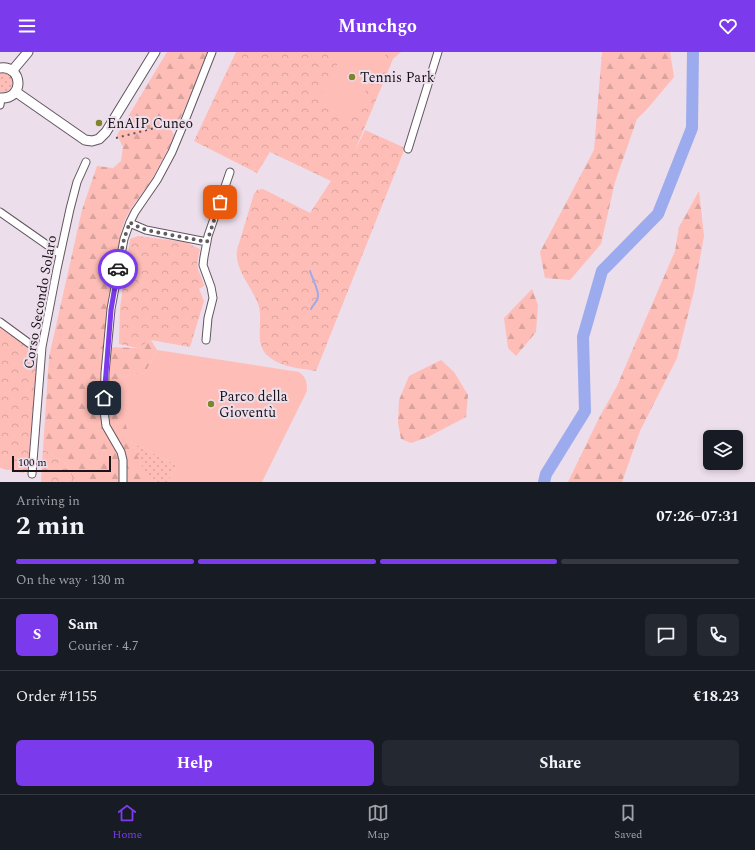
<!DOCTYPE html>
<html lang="en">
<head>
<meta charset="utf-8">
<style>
  body { margin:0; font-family:Spectral,serif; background:#242831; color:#f1f3f6; height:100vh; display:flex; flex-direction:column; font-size:15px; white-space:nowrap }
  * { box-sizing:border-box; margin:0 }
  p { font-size:13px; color:#9ea1a6 }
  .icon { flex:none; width:22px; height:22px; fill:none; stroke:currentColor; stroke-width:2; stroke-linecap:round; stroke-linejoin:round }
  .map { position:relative; height:430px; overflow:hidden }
  .side { display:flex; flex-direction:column; background:#171b24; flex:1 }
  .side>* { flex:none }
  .tools { position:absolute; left:703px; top:378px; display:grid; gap:8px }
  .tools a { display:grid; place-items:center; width:40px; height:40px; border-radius:6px; background:#171b24; box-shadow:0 2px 6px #0003; font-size:20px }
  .scale { position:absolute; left:12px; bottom:10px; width:99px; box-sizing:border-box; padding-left:4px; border:2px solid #191419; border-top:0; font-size:11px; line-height:14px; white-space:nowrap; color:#191419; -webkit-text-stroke:3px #eddeeb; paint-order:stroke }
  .pin { position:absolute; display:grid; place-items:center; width:34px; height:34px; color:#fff; margin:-17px; border-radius:8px; box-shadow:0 2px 6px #0006 }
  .courier { position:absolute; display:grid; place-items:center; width:40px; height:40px; margin:-20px; border:3px solid #7c3aed; border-radius:50%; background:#fff; color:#222; box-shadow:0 1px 5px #0007 }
  .head em { font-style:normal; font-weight:700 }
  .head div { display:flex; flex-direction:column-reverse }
  .head { display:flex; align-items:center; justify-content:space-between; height:68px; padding:0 16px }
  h1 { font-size:26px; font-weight:700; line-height:30px }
  .bar { display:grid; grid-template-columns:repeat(4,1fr); gap:6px 4px; align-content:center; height:48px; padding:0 16px }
  .bar i { height:5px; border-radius:3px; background:#363941 }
  .bar .current { background:#7c3aed }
  .bar p { grid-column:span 4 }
  .line { display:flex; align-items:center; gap:10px; padding:0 16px; border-top:1px solid #363941 }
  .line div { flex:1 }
  .round { display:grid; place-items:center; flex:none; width:42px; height:42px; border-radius:6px; background:#242831 }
  .primary-button { display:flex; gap:8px; margin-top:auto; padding:8px 16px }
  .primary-button a { flex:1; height:46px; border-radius:6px; background:#7c3aed; color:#fff; font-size:16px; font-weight:700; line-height:46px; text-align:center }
  .primary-button a+a { background:#242831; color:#f1f3f6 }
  header { display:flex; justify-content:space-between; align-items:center; height:52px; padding:0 16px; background:#7c3aed; color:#fff; font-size:18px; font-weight:700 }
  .tab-bar { display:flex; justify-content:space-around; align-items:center; height:56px; border-top:1px solid #363941; background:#171b24; font-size:11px; color:#9ea1a6 }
  .tab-bar a { display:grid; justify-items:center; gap:2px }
  .tab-bar .current { color:#7c3aed }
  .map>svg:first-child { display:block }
</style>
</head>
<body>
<header><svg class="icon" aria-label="menu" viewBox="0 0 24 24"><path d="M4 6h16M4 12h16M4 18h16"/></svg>Munchgo<svg class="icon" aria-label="heart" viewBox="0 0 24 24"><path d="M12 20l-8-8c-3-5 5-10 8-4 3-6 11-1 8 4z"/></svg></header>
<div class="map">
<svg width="755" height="430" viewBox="0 0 755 430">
  <defs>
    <pattern id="grass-dots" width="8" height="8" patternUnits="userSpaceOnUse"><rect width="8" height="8" fill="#febdb6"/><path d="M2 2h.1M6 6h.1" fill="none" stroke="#d9a29c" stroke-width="1.8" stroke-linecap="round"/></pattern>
    <pattern id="forest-firs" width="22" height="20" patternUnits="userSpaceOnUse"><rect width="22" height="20" fill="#febdb6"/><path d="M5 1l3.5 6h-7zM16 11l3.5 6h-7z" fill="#d9a29c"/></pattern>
    <pattern id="park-crowns" width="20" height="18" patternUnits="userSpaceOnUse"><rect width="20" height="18" fill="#febdb6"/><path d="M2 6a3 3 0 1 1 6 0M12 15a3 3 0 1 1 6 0" fill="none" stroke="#d9a29c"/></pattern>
  </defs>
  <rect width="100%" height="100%" fill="#eddeeb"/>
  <!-- grass -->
  <path fill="url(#grass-dots)" d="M 3,21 C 18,24 15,42 0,40 L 0,22 Z
    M 131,390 L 176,413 L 168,430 L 157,430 L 157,429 L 145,421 Z"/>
  <!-- forest -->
  <path fill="url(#forest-firs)" d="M 167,0 L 208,0 L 180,67 L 169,71 L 170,76 L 174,83 C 169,97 161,111 154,124 C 145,139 132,152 125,168 C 122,176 120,184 119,192 L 108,255 L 104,295 L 138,296 L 151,288 L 157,298 L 145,321 L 120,325 L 131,390 L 145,420 L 157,429 L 156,430 L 74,430 L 67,412 L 43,397 L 49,305 L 82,158 L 97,114 L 113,116 L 121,109 L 123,95 L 117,83 Z
    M 602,0 L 670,0 L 674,25 L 648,56 L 637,67 L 615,130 L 601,192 L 570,228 L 545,226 L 540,200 L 594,98 Z
    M 699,139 L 704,184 L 694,239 L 677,306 L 640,379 L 622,430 L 568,430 L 599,366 L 617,334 L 675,199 L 679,175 Z
    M 532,237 L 538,253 L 536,280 L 516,304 L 508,296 L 504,266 Z
    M 441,308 L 454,320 L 468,343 L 466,365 L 428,385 L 411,391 L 401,387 L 398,371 L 399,348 L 409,324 Z"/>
  <!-- park -->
  <path fill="url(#park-crowns)" d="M 236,0 L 401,0 L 393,7 L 354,101 L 365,78 L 405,96 L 316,319 C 299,316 284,316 269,305 C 269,304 265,302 265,301 C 255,288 263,270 259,255 C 254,237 234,218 237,198 L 254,142 L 257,138 L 263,137 L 310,161 L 331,129 L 270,100 L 257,121 L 194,89 Z
    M 138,184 L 185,190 L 200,197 C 199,204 196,210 198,217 C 200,223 203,228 204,234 L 199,237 L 204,249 L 190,295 L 151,288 L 138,296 L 119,292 L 120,256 L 130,187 Z
    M 0,275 L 37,303 L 28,417 L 23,421 L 0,416 Z
    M 43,397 L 67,412 L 74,430 L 41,430 Z"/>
  <!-- pitch -->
  <path fill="#febdb6" d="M 344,0 L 383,0 L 386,2 L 351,66 L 318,48 Z
    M 157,298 L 299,320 C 306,325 307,330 307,339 L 262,430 L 168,430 L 176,413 L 131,390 L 123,364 L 119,325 L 145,321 Z"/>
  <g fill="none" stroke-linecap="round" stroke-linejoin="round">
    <!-- stream -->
    <path stroke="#9cabee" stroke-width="2" d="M 310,219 C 312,226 319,238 318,245 C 317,250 313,253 311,257"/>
    <!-- river -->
    <path stroke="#9cabee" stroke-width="12" d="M 544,430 L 546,422 L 585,359 L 583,285 L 602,219 L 658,162 L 692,76 L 693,0"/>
    <!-- minor casing -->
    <g stroke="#625661" stroke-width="9">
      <path id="minor" d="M 0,53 L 1,47
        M 408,97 L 438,0
        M 0,160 L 60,202
        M 130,170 L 132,172 L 146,178 L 207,190
        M 0,270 L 41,300
        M 206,288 L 208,266 L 213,246 L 211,235 L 203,213 L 204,205 L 208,184 L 230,120
        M 32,422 L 42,295 L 57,217 L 70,157 L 77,130 L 86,110
        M 123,430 L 123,408 L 121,400 L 106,374 L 104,359 L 105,321 L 111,257 L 124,187 L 130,170 L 135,160 L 157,128 L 172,100 L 182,76 L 212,0"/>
    </g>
    <!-- tertiary casing -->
    <g stroke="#625661" stroke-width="11">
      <path id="tertiary" d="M 0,16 C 23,13 25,48 0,46
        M 12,19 L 28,0
        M 16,40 L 72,79 L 85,88 L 92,89 L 99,87 L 106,80 L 155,0"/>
    </g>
    <!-- minor -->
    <use href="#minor" stroke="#fff" stroke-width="7"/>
    <!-- tertiary -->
    <use href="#tertiary" stroke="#fff" stroke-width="9"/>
    <!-- rail -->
    <path stroke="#5e565e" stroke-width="2" stroke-dasharray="2 4" stroke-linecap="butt" d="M 116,86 L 178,70"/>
  </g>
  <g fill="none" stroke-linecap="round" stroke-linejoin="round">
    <!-- done -->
    <path stroke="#635b62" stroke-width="4" stroke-dasharray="0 7.2" d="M 118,217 L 124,187 L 130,170 L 132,172 L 146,178 L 207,190 L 220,150"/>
    <!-- route -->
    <path stroke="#7c3aed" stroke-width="5" d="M 104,346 L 111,258 L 118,217"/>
  </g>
  <!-- markers -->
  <g fill="#82842d" stroke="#eddeeb" stroke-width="1.5">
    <circle cx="352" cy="25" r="4"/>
    <circle cx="99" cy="71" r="4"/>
    <circle cx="211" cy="352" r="4"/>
  </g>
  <g text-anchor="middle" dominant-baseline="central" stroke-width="4" stroke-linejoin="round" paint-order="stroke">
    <!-- poi labels -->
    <g font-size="14" fill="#191419" stroke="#eddeeb" text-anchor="start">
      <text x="360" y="25">Tennis Park</text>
      <text x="107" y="71">EnAIP Cuneo</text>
      <text x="219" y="344">Parco della<tspan x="219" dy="16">Gioventù</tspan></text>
    </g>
    <!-- street labels -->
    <g font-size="14" fill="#191419" stroke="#eddeeb">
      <text transform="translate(40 250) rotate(-80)">Corso Secondo Solaro</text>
    </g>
  </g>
</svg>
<div class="tools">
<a><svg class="icon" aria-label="layers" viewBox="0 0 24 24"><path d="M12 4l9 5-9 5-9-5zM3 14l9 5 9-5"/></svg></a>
</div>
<div class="scale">100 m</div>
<div class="pin" style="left:220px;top:150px;background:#ea580c"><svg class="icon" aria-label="bag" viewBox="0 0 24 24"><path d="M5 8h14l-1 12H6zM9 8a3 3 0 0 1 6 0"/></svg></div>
<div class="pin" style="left:104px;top:346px;background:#1f2937"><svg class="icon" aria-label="home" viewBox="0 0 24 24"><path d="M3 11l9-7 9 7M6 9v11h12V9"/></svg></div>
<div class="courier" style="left:118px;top:217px"><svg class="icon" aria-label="car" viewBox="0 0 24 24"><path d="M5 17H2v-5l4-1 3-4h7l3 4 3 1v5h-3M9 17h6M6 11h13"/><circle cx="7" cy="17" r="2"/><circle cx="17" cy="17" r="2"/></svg></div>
</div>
<section class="side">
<div class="head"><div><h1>2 min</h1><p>Arriving in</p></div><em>07:26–07:31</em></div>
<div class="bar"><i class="current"></i><i class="current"></i><i class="current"></i><i></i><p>On the way · 130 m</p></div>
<div class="line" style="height:72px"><b class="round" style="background:#7c3aed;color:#fff">S</b><div><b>Sam</b><p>Courier · 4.7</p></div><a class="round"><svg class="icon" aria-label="chat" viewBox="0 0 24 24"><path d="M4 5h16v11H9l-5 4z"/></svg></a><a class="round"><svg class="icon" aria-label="phone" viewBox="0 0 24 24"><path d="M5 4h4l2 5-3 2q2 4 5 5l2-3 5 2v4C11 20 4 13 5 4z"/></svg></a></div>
<div class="line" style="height:52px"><div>Order #1155</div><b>€18.23</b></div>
<div class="primary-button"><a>Help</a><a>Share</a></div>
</section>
<nav class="tab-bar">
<a class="current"><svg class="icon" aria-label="home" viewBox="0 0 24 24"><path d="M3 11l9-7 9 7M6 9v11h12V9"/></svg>Home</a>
<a><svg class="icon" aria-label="map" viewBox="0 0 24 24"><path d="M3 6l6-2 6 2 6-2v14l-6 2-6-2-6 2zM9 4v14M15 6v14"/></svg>Map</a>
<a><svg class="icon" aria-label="saved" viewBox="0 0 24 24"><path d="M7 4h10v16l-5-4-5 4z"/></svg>Saved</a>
</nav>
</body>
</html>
